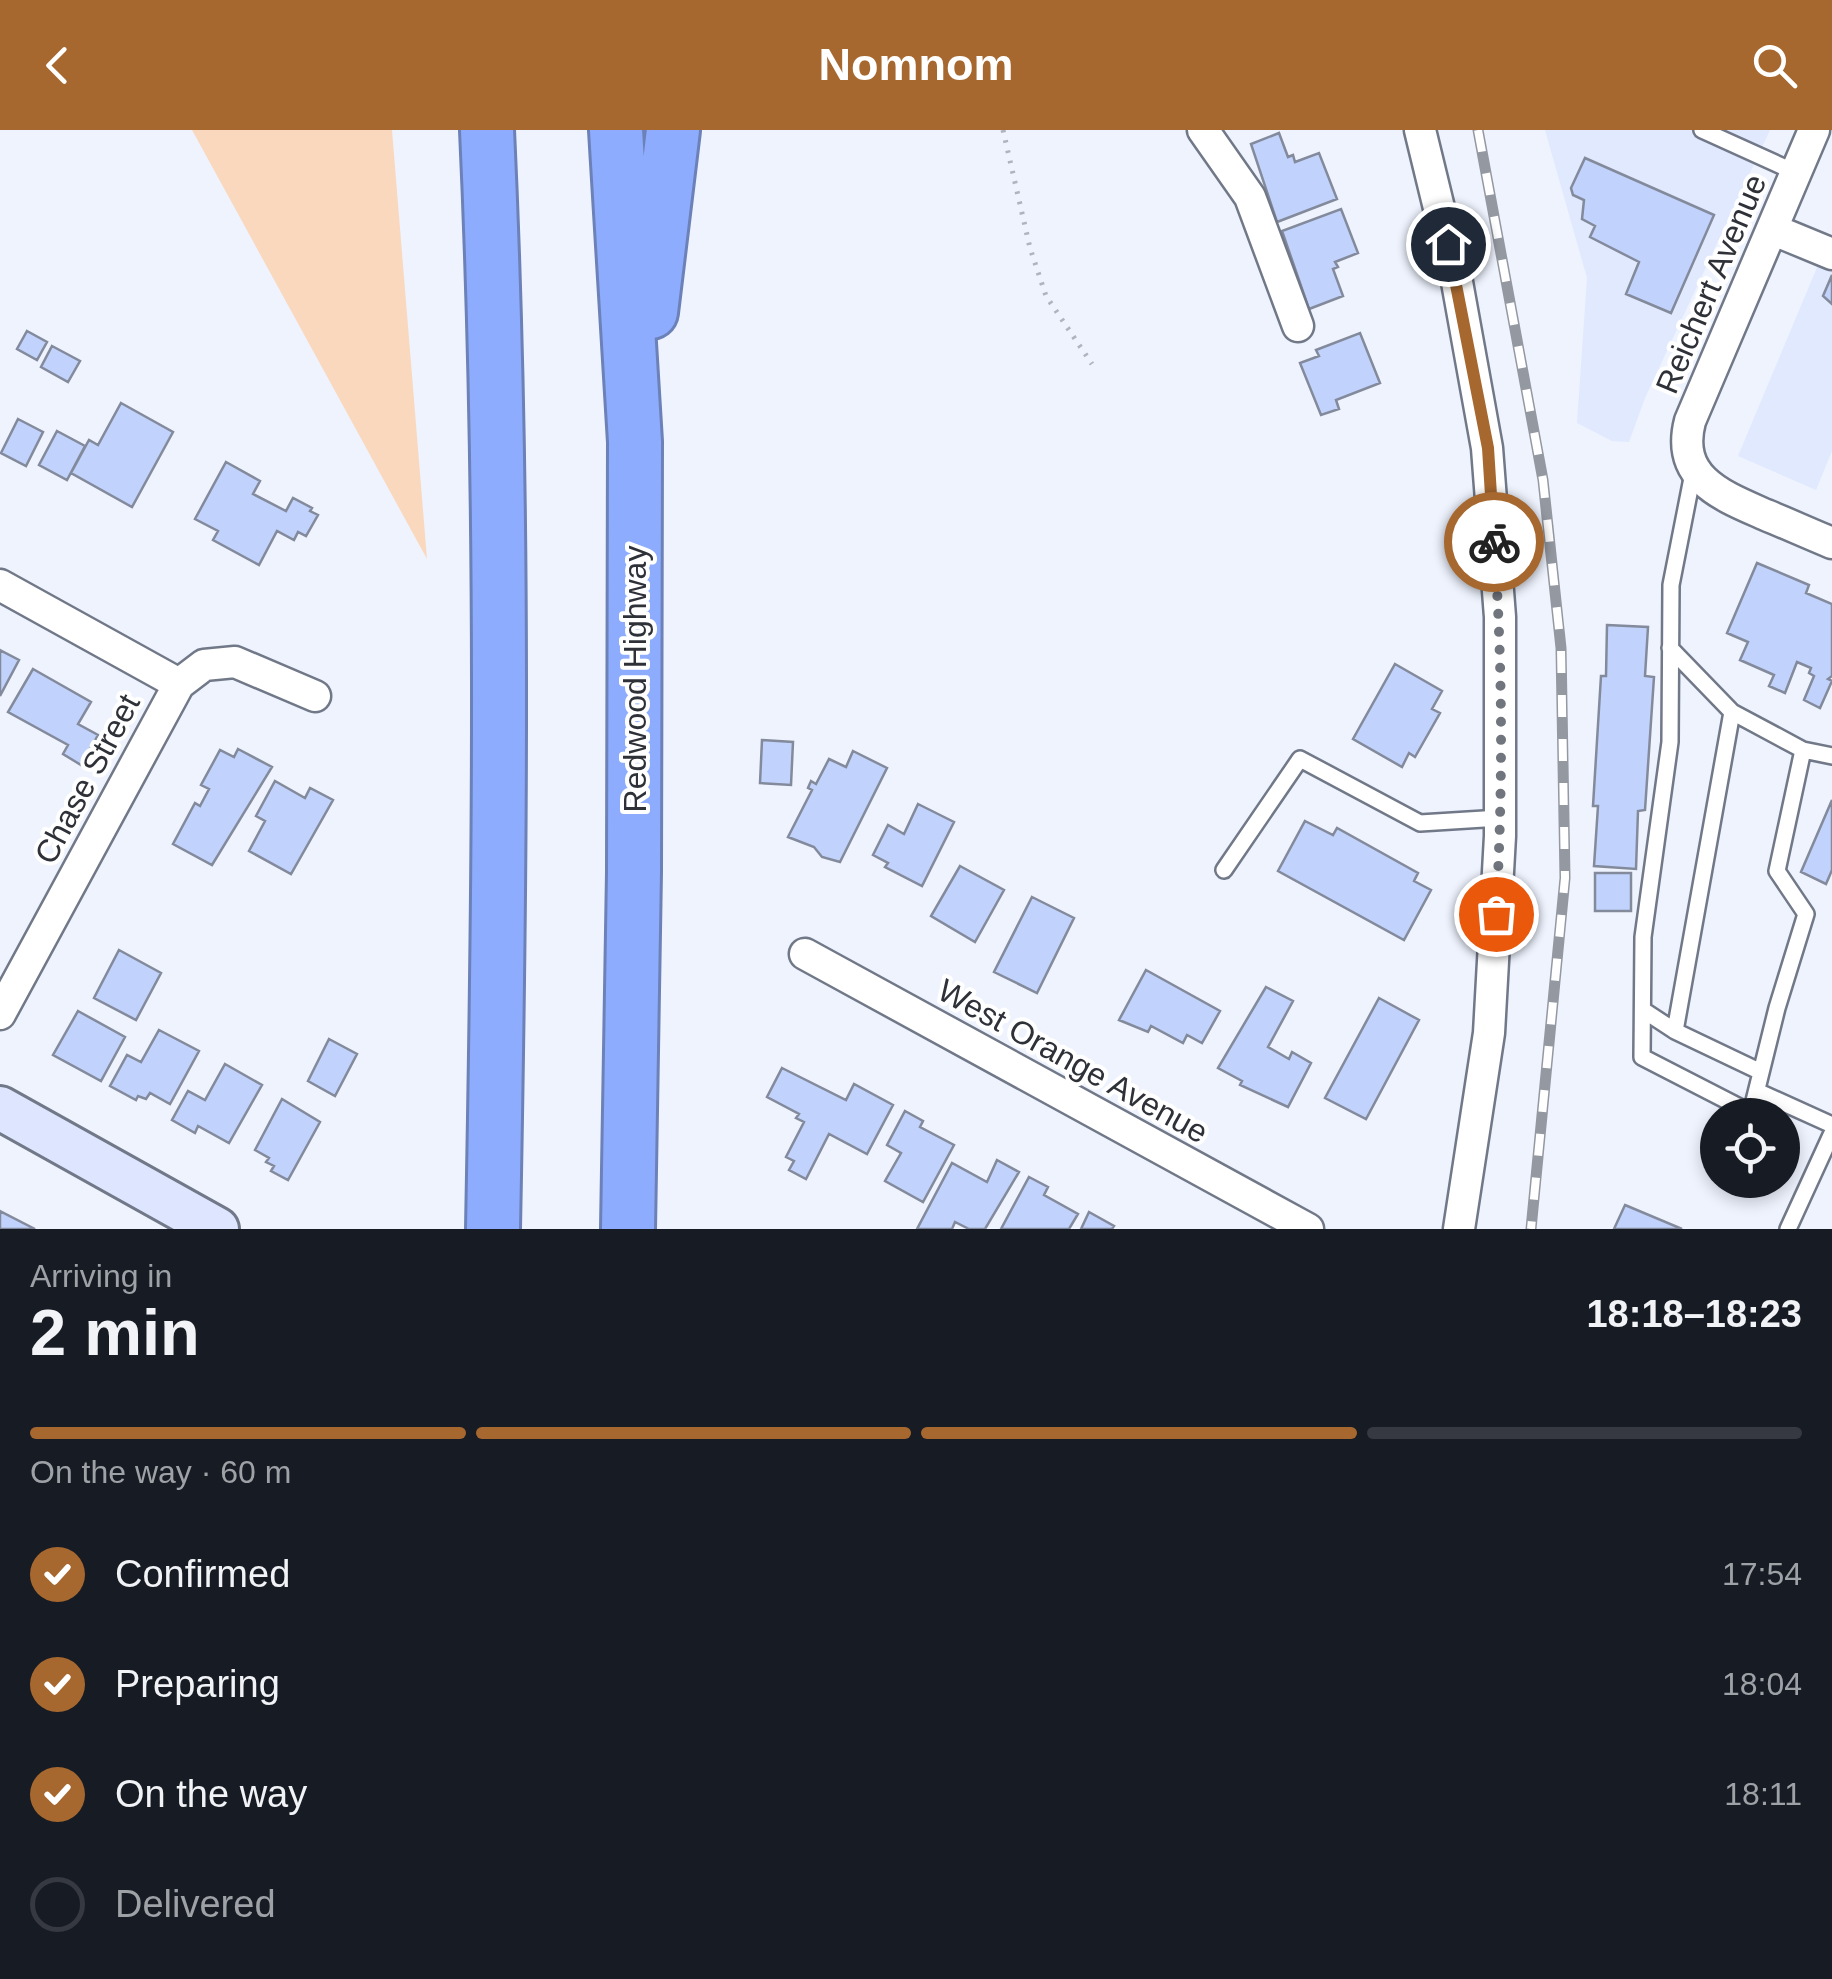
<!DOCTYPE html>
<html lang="en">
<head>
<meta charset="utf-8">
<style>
  body { margin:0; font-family:Helvetica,sans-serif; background:#20242c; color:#f1f3f6; height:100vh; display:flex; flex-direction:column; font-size:38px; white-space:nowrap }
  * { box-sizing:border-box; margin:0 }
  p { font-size:32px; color:#9ea1a6 }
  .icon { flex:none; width:55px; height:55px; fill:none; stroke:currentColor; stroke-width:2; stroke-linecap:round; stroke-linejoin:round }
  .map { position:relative; height:1099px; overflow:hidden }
  .panel { display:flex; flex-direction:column; background:#171b24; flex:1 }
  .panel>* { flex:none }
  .buttons { position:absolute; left:1700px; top:968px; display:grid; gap:20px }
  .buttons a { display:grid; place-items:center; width:100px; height:100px; border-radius:50%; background:#171b24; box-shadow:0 5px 15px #0003; font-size:50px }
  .pin { position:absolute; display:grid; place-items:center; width:85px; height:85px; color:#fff; margin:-42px; border:5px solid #fff; border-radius:50%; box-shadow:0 2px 10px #0007 }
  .courier { position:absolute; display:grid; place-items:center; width:100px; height:100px; margin:-50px; border:8px solid #a7682f; border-radius:50%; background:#fff; color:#222; box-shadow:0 2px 12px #0007 }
  .summary em { font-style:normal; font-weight:800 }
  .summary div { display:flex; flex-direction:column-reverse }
  .summary { display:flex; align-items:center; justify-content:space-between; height:170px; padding:0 30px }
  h1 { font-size:65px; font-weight:800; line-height:75px }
  .bar { display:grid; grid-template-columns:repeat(4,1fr); gap:15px 10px; align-content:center; height:120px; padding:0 30px }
  .bar i { height:12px; border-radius:8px; background:#363941 }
  .bar .active { background:#a7682f }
  .bar p { grid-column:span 4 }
  ol { padding:0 30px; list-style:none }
  li { display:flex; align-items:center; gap:30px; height:110px }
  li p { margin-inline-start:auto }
  li .icon { padding:10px; border-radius:50%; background:#a7682f; color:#fff; stroke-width:4 }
  li:last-child { color:#9ea1a6 }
  li i { width:55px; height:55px; border:5px solid #363941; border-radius:50% }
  header { display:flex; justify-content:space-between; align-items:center; height:130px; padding:0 30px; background:#a7682f; color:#fff; font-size:45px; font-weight:800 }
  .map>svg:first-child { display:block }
</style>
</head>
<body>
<header><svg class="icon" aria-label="back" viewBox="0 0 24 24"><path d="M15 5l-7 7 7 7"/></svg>Nomnom<svg class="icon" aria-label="search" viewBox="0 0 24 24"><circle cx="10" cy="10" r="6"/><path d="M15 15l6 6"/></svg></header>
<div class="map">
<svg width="1832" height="1099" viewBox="0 0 1832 1099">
  <rect width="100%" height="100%" fill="#eef3fe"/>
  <!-- built -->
  <path fill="#e0e9fd" d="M 1545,0 L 1770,0 L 1645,268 L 1629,312 L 1612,311 L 1577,293 L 1587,148 Z
    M 1821,128 L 1832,133 L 1832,321 L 1816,360 L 1738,326 Z"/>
  <!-- green -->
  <path fill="#fad8be" d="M 192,0 L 392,0 L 427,429 Z"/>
  <!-- building -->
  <path fill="#c1d3fd" stroke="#838a9b" stroke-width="2.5" d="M 1279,3 L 1288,27 L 1293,25 L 1295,32 L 1319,23 L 1337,69 L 1277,92 L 1251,14 Z
    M 1585,28 L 1714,85 L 1671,183 L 1626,164 L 1639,132 L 1590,107 L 1595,96 L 1582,89 L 1584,70 L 1573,65 L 1571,58 Z
    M 1341,79 L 1358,123 L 1335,132 L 1338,137 L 1333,139 L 1343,166 L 1309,179 L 1282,101 Z
    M 1832,145 L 1832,174 L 1823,166 Z
    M 27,201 L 47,212 L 37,230 L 17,219 Z
    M 1360,203 L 1380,253 L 1336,270 L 1339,279 L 1321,285 L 1300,233 L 1319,226 L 1316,220 Z
    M 52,216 L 80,231 L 68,252 L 41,237 Z
    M 121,273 L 173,302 L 132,377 L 71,343 L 89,310 L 98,315 Z
    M 18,289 L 43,302 L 26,336 L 1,323 Z
    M 57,301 L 85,316 L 67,350 L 39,335 Z
    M 226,332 L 260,351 L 253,364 L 286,381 L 293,368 L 312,378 L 310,381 L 318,385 L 306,406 L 298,402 L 294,410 L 277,401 L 259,435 L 213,410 L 218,401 L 195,389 Z
    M 1757,433 L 1809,455 L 1806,463 L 1832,474 L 1832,546 L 1828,549 L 1832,551 L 1820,578 L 1804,570 L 1814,546 L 1809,543 L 1811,538 L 1797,532 L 1785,563 L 1769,556 L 1774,545 L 1740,530 L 1748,512 L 1727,503 Z
    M 1607,495 L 1648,497 L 1645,546 L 1654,547 L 1645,680 L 1638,681 L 1636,739 L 1594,736 L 1598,676 L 1593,676 L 1601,546 L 1606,546 Z
    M 0,520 L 19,530 L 0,566 Z
    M 1395,534 L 1442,561 L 1432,579 L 1440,583 L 1415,627 L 1409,623 L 1402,637 L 1353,609 Z
    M 33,539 L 91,572 L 78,594 L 98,605 L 81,635 L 63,624 L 68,615 L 8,582 Z
    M 762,610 L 793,612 L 791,655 L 760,653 Z
    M 238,619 L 272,637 L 212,735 L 173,714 L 195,673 L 200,676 L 209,659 L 201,655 L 220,620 L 234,627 Z
    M 853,621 L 887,638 L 840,732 L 822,727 L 814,717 L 788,707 L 812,660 L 808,658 L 811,651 L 816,654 L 829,629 L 846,637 Z
    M 275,651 L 305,668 L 310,658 L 333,670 L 291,744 L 249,721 L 265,691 L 256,686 Z
    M 1832,670 L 1832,740 L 1826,754 L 1801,742 Z
    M 918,674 L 954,692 L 922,756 L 885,737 L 888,733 L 873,725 L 888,695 L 904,704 Z
    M 1305,691 L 1333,705 L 1337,698 L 1418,743 L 1414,751 L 1431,760 L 1404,810 L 1278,741 Z
    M 960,736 L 1004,760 L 975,812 L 931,786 Z
    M 1595,743 L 1631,743 L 1631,781 L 1595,781 Z
    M 1032,767 L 1074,788 L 1037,863 L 994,842 Z
    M 119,820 L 161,843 L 136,890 L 94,868 Z
    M 1146,840 L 1220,881 L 1202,913 L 1187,905 L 1183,913 L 1151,896 L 1148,902 L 1119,890 Z
    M 1266,857 L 1293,871 L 1268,917 L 1289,929 L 1292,922 L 1311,933 L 1288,977 L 1240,955 L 1242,951 L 1218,938 Z
    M 1379,868 L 1419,890 L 1366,989 L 1325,968 Z
    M 78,881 L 125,907 L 101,951 L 53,925 Z
    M 159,900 L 199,921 L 170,974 L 150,963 L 146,969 L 138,966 L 136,970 L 110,956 L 127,925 L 141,932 Z
    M 329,909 L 357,924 L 335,966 L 308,951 Z
    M 225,934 L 262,955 L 229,1013 L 198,996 L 195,1003 L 172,990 L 188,961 L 205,970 Z
    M 782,938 L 846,970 L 854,954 L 893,975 L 867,1024 L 829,1004 L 806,1049 L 789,1040 L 794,1031 L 786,1027 L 804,992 L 796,988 L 799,984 L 767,967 Z
    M 282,969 L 320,992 L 288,1050 L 271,1041 L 274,1036 L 266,1032 L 269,1028 L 255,1020 Z
    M 905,981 L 923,991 L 920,997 L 954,1015 L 923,1072 L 885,1051 L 901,1023 L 887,1015 Z
    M 997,1030 L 1019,1042 L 985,1099 L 969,1099 L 955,1092 L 952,1099 L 917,1099 L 952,1033 L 987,1052 Z
    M 1029,1047 L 1048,1057 L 1044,1065 L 1078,1084 L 1069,1099 L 1001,1099 Z
    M 1625,1075 L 1682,1099 L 1614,1099 Z
    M 0,1081 L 35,1099 L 0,1099 Z
    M 1089,1082 L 1114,1096 L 1112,1099 L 1081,1099 Z"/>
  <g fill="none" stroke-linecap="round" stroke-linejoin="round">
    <!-- lane casing -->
    <g stroke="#717888" stroke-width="20">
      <path id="lane" d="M 1702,0 L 1797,43
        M 1670,518 L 1732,582 L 1803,620 L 1777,741 L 1806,784 L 1777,878 L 1751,983 L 1642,927 L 1643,807 L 1670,612 L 1671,455 L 1694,338
        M 1732,582 L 1675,901 L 1761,942
        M 1803,620 L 1832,626
        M 1224,740 L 1300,629 L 1420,693 L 1500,688
        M 1643,880 L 1675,901
        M 1757,961 L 1832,995
        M 1788,1099 L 1832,1003"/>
    </g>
    <!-- street casing -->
    <g stroke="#717888" stroke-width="35">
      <path id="street" d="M 1203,0 L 1250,67 L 1298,196
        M 1420,0 L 1457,152 L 1487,318 L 1500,487 L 1500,706 L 1489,903 L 1459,1099
        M 1814,0 L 1690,291 C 1675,349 1723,366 1766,385 C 1788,394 1810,404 1832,413
        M 1774,100 L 1832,124
        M 0,455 L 179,554
        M 805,824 L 1308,1099
        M 0,884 L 179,554 L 204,535 L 235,532 L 315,566"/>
    </g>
    <!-- secondary casing -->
    <g stroke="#717888" stroke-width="48">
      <path id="secondary" d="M 0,978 L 217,1099"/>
    </g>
    <!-- highway casing -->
    <g stroke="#6c81b8" stroke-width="58">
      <path id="highway" d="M 487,0 C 504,366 500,733 493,1099
        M 616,0 L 635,312 L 634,742 L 628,1099
        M 651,182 L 673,0"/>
    </g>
    <!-- path -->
    <path stroke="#afb3bd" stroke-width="5" stroke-dasharray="2.5 8" stroke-linecap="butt" d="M 1003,0 L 1030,118 L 1046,166 L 1092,234"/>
    <!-- lane -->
    <use href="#lane" stroke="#fff" stroke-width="15"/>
    <!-- street -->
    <use href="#street" stroke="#fff" stroke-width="30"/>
    <!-- secondary -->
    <use href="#secondary" stroke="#dde6fe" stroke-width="42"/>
    <!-- highway -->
    <use href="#highway" stroke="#8dacfd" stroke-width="52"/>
    <!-- rail casing -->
    <g stroke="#9498a1" stroke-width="11">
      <path id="rail" d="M 1478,0 L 1543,350 L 1561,518 L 1565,748 L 1531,1099"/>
    </g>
    <!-- rail -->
    <use href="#rail" stroke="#fff" stroke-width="8" stroke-dasharray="22" stroke-linecap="butt"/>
  </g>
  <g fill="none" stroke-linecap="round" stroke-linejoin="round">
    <!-- done -->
    <path stroke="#71757d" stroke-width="10" stroke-dasharray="0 18" d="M 1494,412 C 1503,535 1503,661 1496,784"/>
    <!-- route -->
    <path stroke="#a7682f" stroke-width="12" d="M 1448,114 L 1488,318 L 1494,412"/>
  </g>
  <g text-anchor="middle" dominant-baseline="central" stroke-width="8" stroke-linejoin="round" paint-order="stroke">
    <!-- street labels -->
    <g font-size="32" fill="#2e3138" stroke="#fff">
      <text transform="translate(1711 154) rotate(-67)">Reichert Avenue</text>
      <text transform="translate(635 549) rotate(-90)">Redwood Highway</text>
      <text transform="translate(87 649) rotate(-62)">Chase Street</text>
      <text transform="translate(1073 931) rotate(29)">West Orange Avenue</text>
    </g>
  </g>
</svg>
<div class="buttons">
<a><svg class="icon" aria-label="locate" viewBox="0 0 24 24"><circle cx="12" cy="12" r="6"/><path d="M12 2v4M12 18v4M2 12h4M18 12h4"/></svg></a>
</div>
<div class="pin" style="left:1496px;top:784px;background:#ea580c"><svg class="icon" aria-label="bag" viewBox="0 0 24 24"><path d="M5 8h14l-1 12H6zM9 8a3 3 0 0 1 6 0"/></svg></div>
<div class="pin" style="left:1448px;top:114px;background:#1f2937"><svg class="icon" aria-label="home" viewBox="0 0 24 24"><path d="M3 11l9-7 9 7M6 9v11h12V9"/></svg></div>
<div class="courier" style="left:1494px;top:412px"><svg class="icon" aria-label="bike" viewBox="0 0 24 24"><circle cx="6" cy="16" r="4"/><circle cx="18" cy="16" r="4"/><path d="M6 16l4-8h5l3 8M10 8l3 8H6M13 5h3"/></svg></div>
</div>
<section class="panel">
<div class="summary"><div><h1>2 min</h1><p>Arriving in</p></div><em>18:18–18:23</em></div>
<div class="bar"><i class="active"></i><i class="active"></i><i class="active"></i><i></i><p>On the way · 60 m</p></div>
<ol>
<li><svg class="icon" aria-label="check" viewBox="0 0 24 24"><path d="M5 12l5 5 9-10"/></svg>Confirmed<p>17:54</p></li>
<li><svg class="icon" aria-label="check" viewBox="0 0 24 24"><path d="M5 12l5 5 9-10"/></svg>Preparing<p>18:04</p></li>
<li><svg class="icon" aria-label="check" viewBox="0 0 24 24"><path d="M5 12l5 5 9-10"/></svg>On the way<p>18:11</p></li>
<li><i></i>Delivered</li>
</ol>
</section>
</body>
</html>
